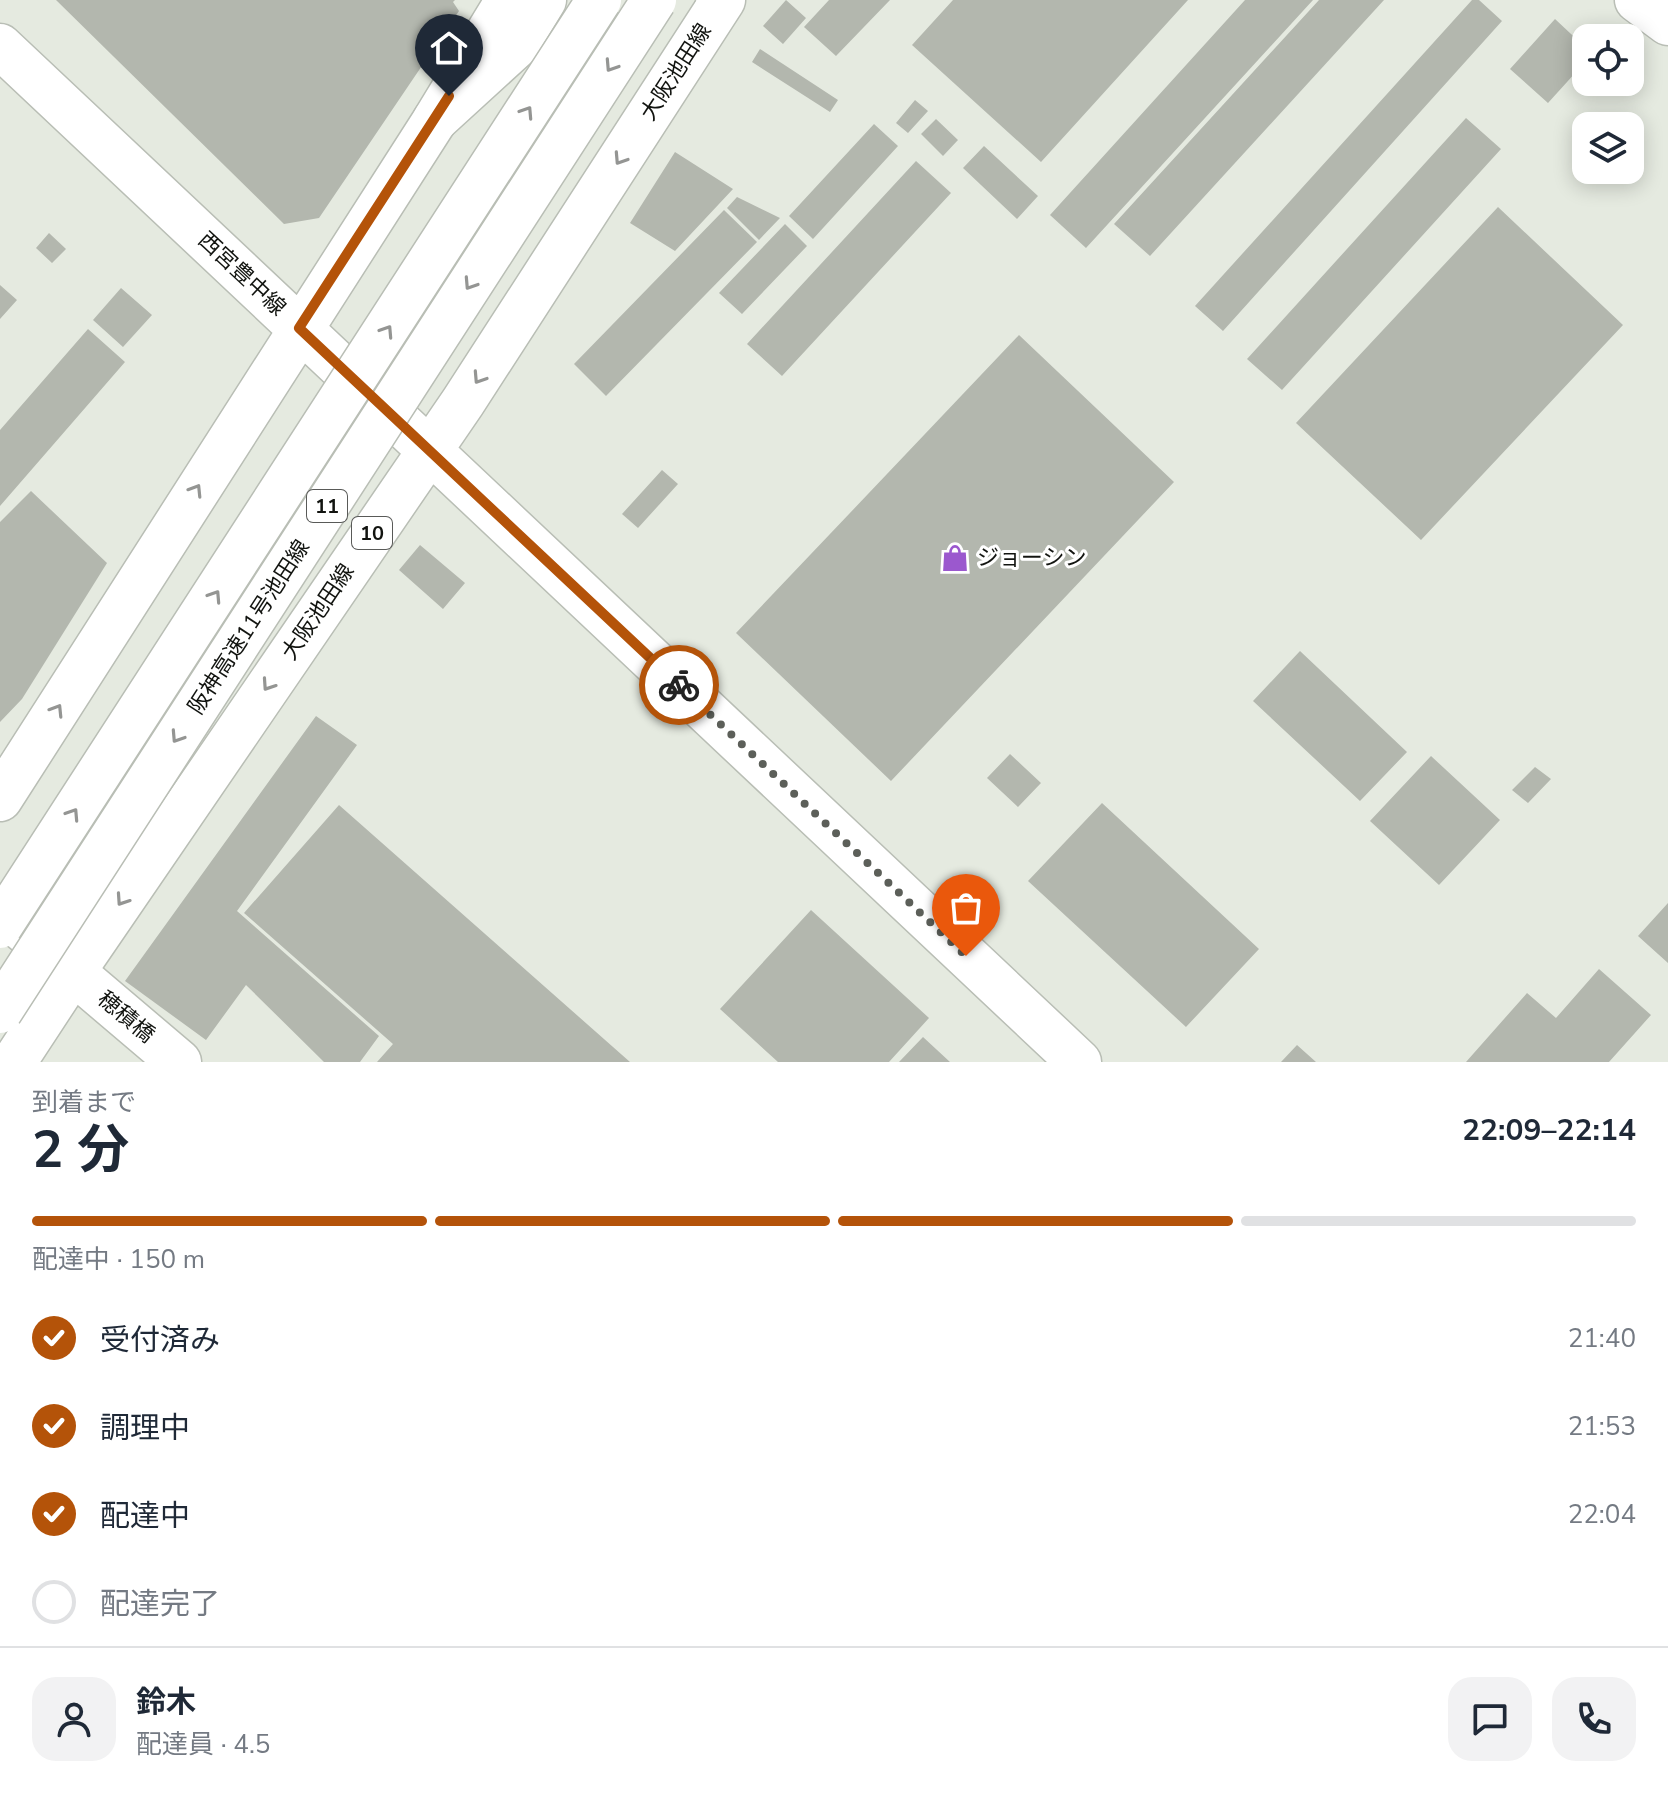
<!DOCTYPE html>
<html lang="ja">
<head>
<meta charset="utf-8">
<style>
  body { margin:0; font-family:"Nunito Sans","Noto Sans JP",sans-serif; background:#f2f2f3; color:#1f2937; height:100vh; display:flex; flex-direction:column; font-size:30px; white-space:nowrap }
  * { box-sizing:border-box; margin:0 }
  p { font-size:26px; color:#747a83 }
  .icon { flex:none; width:44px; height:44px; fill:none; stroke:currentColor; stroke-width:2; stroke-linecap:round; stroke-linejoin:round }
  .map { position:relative; height:1062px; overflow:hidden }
  .sheet { display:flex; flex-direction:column; background:#fff; flex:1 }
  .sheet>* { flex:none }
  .buttons { position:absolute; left:1572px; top:24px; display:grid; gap:16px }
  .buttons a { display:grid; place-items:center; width:72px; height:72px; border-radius:16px; background:#fff; box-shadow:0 4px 20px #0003; font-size:40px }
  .pin { position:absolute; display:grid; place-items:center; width:68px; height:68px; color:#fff; margin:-82px -34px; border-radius:50% 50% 50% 0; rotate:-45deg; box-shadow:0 0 8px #0007 }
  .pin .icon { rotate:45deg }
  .courier { position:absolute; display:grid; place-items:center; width:80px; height:80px; margin:-40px; border:6px solid #b45309; border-radius:50%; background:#fff; color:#222; box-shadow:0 2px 10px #0007 }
  .headline em { font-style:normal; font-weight:700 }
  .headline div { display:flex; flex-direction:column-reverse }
  .headline { display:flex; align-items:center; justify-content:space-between; height:136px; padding:0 32px }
  h1 { font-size:52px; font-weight:700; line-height:60px }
  .bar { display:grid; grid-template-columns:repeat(4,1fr); gap:12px 8px; align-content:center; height:96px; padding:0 32px }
  .bar i { height:10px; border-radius:6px; background:#e0e1e3 }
  .bar .active { background:#b45309 }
  .bar p { grid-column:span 4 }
  .line { display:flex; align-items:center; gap:20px; padding:0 32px; border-top:2px solid #e0e1e3 }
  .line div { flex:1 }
  .round { display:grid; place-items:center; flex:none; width:84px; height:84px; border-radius:24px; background:#f2f2f3 }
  ol { padding:0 32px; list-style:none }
  li { display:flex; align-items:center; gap:24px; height:88px }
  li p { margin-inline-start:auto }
  li .icon { padding:8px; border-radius:50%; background:#b45309; color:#fff; stroke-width:4 }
  li:last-child { color:#747a83 }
  li i { width:44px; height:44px; border:4px solid #e0e1e3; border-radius:50% }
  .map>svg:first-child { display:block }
</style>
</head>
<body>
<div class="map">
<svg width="1668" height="1062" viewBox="0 0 1668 1062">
  <rect width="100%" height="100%" fill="#e5eae0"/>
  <!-- building -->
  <path fill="#b3b7ae" d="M 56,0 L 455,0 L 453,2 L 459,11 L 319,218 L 284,224 Z
    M 786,0 L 806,18 L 783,44 L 763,26 Z
    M 829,0 L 890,0 L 836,56 L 804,27 Z
    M 953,0 L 1188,0 L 1041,162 L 912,45 Z
    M 1245,0 L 1313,0 L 1086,248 L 1050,215 Z
    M 1319,0 L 1384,0 L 1150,256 L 1114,224 Z
    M 1472,0 L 1479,0 L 1502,21 L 1223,331 L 1195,306 Z
    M 1555,19 L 1586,48 L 1586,61 L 1548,103 L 1510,69 Z
    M 760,49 L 838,100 L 830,112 L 752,62 Z
    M 915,100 L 928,111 L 908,133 L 896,123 Z
    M 1466,118 L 1501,149 L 1282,390 L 1247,359 Z
    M 936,119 L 958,140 L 943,156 L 921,134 Z
    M 874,124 L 898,146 L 813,239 L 789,216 Z
    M 984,146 L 1038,196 L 1017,219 L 963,168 Z
    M 675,152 L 733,189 L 675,251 L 630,223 Z
    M 916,161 L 951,193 L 782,376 L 747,344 Z
    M 737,197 L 780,218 L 759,240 L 727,208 Z
    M 1498,207 L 1623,325 L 1421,540 L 1296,423 Z
    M 724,210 L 757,242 L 606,396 L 574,364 Z
    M 785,224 L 807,246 L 742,314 L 719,293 Z
    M 49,233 L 66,249 L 52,263 L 36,248 Z
    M 0,285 L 17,300 L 0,319 Z
    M 121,288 L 152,315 L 123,347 L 93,320 Z
    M 88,329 L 125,362 L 0,506 L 0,430 Z
    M 1019,335 L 1174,482 L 891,781 L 736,633 Z
    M 662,470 L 678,484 L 638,528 L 622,514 Z
    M 31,491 L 107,563 L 22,699 L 0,722 L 0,522 Z
    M 420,545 L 465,583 L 443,609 L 399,570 Z
    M 1300,651 L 1407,752 L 1360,801 L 1253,701 Z
    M 316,716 L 357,745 L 237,911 L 379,1036 L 360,1062 L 324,1062 L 246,985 L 206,1040 L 125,981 Z
    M 1010,754 L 1041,783 L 1018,807 L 987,778 Z
    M 1431,756 L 1500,820 L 1439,885 L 1370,821 Z
    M 1535,767 L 1551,779 L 1528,803 L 1512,790 Z
    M 1102,803 L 1259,949 L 1186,1027 L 1028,881 Z
    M 339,805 L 630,1062 L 377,1062 L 393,1044 L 244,913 Z
    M 1668,903 L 1668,963 L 1638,936 Z
    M 811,910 L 929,1018 L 889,1062 L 778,1062 L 720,1009 Z
    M 1599,969 L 1651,1015 L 1609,1062 L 1466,1062 L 1527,993 L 1556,1018 Z
    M 923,1037 L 950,1062 L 899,1062 Z
    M 1297,1045 L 1316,1062 L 1281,1062 Z"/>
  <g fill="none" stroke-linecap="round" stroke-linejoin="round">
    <!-- minor casing -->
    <g stroke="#b9beb5" stroke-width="47">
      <path id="minor" d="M 1637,0 L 1668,23
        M 0,910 L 179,1062"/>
    </g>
    <!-- major casing -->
    <g stroke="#b9beb5" stroke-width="47">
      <path id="major" d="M 0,46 L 1079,1062
        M 0,799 L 435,120 L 508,0
        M 14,1062 L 73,972 L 463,402 L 723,0"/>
    </g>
    <!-- highway casing -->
    <g stroke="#b9beb5" stroke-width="47">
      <path id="highway" d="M 717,8 L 721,0
        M 435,120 L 516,46 L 544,0"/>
    </g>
    <!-- minor -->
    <use href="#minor" stroke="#fff" stroke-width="44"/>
    <!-- major -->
    <use href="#major" stroke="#fff" stroke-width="44"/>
    <!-- highway -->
    <use href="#highway" stroke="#fff" stroke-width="44"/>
    <!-- highway-bridge casing -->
    <g stroke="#b9beb5" stroke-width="47" stroke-linecap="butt">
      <path id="highway-bridge" d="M 0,926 L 599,0
        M 0,1011 L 654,0"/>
    </g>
    <!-- highway-bridge -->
    <use href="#highway-bridge" stroke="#fff" stroke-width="44"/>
  </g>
  <!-- one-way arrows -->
  <defs><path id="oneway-chevron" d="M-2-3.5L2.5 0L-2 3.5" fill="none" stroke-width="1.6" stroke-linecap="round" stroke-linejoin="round" transform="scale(2)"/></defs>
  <g stroke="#949593">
    <use href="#oneway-chevron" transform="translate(611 66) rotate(123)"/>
    <use href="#oneway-chevron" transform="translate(527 112) rotate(-57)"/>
    <use href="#oneway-chevron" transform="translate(620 159) rotate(123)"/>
    <use href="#oneway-chevron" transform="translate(470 284) rotate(123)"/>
    <use href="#oneway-chevron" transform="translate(387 331) rotate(-57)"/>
    <use href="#oneway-chevron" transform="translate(479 378) rotate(123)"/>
    <use href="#oneway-chevron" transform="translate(196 490) rotate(-58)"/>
    <use href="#oneway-chevron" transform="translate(215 596) rotate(-57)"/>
    <use href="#oneway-chevron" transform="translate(268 685) rotate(124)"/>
    <use href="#oneway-chevron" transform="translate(57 710) rotate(-58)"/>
    <use href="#oneway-chevron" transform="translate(177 737) rotate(123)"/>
    <use href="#oneway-chevron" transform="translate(73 814) rotate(-57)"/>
    <use href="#oneway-chevron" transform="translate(122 900) rotate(124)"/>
  </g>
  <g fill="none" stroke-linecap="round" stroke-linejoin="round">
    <!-- done -->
    <path stroke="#5c5f59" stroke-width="8" stroke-dasharray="0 14.4" d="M 679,685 L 966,956"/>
    <!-- route -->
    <path stroke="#b45309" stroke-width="10" d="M 449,96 L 299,328 L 679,685"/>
  </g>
  <!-- icons -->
  <defs>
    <g id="shop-bare" transform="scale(2.16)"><path d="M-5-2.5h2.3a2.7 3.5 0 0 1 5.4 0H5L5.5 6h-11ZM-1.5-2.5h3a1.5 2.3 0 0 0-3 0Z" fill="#9b58ce" stroke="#fff" stroke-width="2.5" paint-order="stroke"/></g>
  </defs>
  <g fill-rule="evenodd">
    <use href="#shop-bare" x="955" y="558"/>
  </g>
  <g text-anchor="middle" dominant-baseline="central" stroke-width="6" stroke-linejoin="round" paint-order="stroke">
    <!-- shield labels -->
    <g fill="#fff" stroke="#595a58" stroke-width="2">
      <rect x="307" y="490" width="40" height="32" rx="6"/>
      <rect x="352" y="517" width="40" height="32" rx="6"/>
    </g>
    <g font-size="20" font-weight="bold" fill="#121410">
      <text x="327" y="506">11</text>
      <text x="372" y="533">10</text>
    </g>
    <!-- street labels -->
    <g font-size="22" fill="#121410" stroke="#fff">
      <text transform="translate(676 72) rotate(-57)">大阪池田線</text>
      <text transform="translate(242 274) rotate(43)">西宮豊中線</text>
      <text transform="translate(318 612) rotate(-56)">大阪池田線</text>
      <text transform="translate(249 627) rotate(-57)">阪神高速11号池田線</text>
      <text transform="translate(126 1017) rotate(40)">穂積橋</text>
    </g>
    <!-- poi labels -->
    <g font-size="22" fill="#121410" stroke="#fff" text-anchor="start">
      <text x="977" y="558">ジョーシン</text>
    </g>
  </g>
</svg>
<div class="buttons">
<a><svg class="icon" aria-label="locate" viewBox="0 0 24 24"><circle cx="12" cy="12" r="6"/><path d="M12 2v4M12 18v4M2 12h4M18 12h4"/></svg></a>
<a><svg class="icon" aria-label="layers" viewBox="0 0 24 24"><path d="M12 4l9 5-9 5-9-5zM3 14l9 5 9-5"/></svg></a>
</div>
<div class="pin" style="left:966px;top:956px;background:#ea580c"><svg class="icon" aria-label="bag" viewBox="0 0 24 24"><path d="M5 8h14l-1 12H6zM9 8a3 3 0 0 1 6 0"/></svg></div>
<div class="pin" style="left:449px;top:96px;background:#1f2937"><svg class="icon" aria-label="home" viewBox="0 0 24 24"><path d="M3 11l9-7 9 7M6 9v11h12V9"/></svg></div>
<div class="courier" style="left:679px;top:685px"><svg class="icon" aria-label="bike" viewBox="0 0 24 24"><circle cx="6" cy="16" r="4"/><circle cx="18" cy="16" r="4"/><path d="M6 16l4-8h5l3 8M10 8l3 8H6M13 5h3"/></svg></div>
</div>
<section class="sheet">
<div class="headline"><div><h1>2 分</h1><p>到着まで</p></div><em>22:09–22:14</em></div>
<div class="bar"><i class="active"></i><i class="active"></i><i class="active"></i><i></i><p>配達中 · 150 m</p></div>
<ol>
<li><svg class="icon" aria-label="check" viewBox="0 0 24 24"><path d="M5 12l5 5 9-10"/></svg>受付済み<p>21:40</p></li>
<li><svg class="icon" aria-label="check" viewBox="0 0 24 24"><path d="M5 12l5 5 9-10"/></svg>調理中<p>21:53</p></li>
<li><svg class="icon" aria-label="check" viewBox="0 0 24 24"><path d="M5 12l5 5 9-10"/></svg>配達中<p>22:04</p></li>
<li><i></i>配達完了</li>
</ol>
<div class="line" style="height:144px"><a class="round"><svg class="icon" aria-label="person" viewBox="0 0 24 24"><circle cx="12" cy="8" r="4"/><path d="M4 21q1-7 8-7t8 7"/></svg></a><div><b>鈴木</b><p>配達員 · 4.5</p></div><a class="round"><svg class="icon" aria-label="chat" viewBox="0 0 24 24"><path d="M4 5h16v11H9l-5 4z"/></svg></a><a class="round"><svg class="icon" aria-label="phone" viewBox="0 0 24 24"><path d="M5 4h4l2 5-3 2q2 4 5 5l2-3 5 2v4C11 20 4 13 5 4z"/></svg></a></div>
</section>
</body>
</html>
